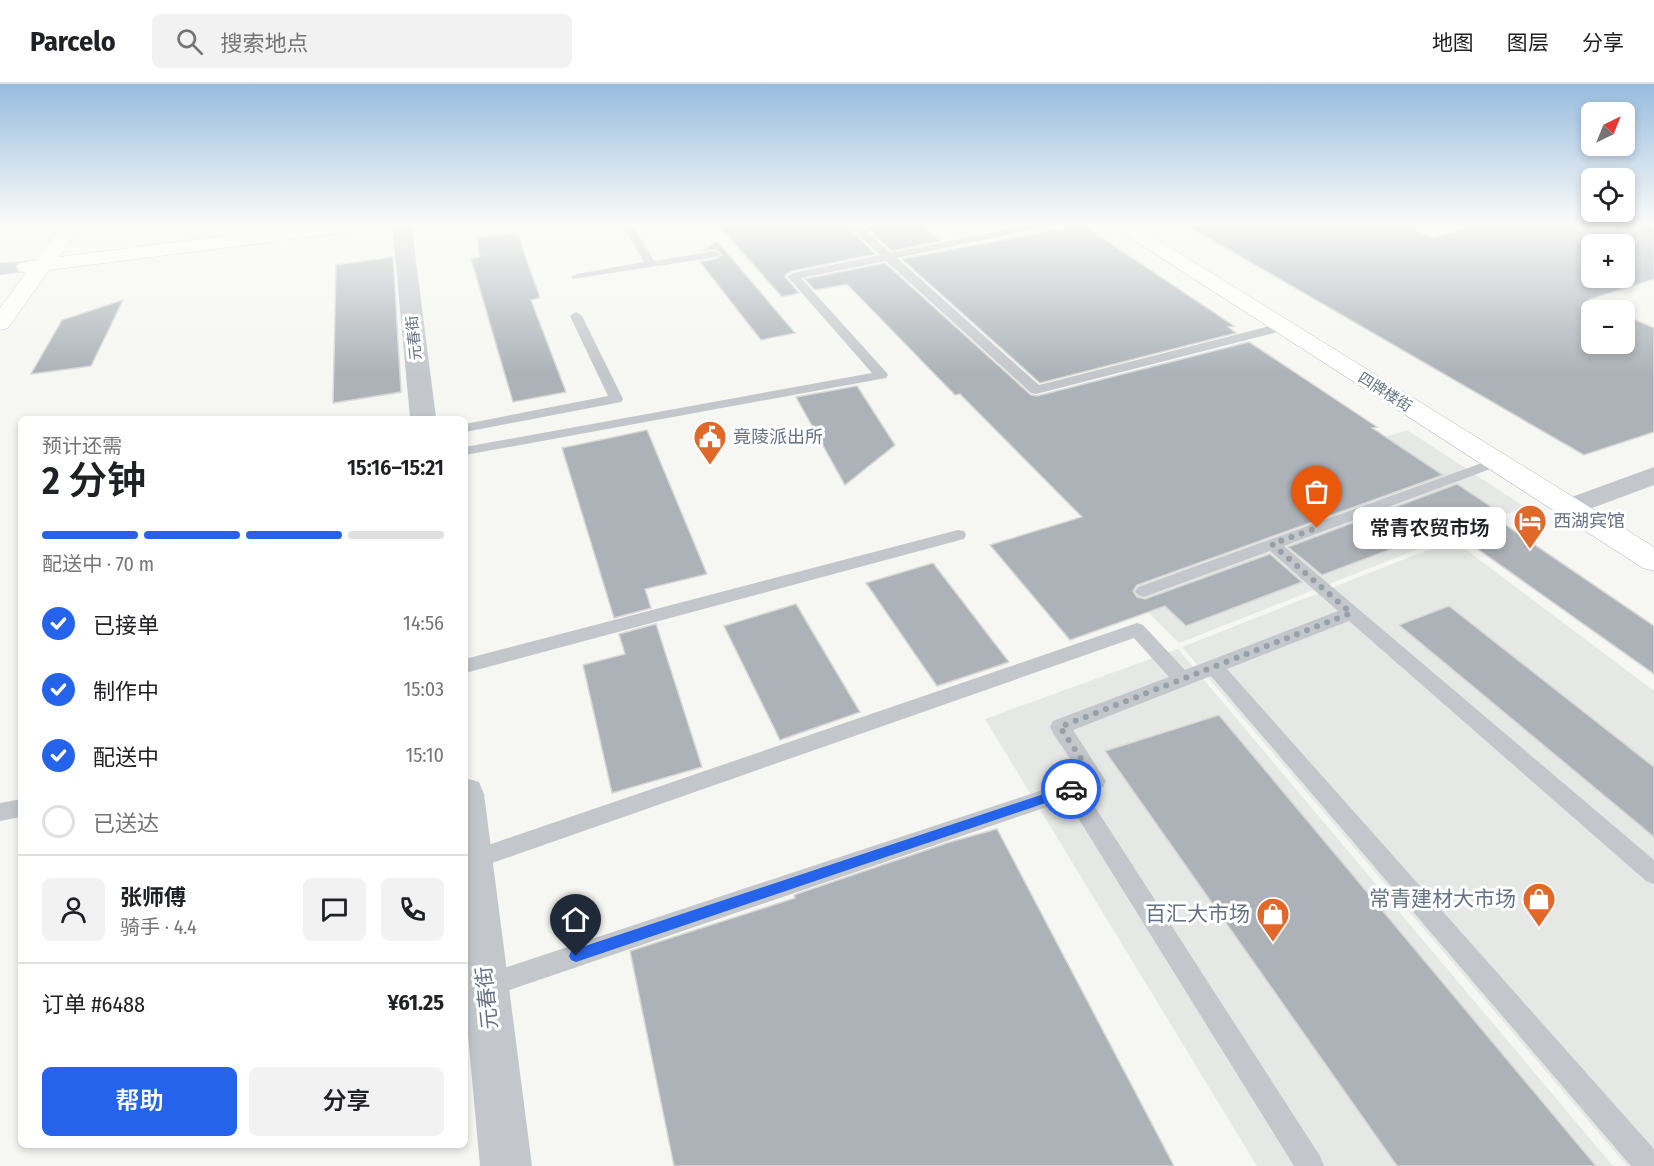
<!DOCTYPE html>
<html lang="zh">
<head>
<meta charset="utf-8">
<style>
  body { margin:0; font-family:"Fira Sans Condensed","Noto Sans SC",sans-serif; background:#f2f2f2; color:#202124; height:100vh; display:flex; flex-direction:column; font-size:22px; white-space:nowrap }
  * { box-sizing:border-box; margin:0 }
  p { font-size:20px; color:#757577 }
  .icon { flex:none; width:33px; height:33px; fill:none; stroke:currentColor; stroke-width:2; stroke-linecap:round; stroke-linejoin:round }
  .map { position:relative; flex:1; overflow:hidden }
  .drawer { position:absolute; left:18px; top:332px; width:450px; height:732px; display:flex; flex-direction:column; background:#fff; border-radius:9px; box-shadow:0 3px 9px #0003 }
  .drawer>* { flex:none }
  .needle { width:39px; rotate:43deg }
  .buttons { position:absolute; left:1581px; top:18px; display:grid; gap:12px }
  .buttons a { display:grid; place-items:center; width:54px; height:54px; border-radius:9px; background:#fff; box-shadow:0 3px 9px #0003; font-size:30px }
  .pin { position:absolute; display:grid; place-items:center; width:51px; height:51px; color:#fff; margin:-62px -26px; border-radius:50% 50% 50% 0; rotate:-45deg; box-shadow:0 0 6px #0007 }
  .pin .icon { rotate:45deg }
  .courier { position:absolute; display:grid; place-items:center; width:60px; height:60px; margin:-30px; border:4px solid #2563eb; border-radius:50%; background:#fff; color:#222; box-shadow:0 2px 8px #0007 }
  .bubble { position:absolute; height:42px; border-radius:9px; background:#fff; box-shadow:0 3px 9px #0003; font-size:20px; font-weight:600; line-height:42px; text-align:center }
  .summary em { font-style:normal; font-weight:600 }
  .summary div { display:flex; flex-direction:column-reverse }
  .summary { display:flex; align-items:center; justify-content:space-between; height:102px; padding:0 24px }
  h1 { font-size:39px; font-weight:600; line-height:45px }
  .bar { display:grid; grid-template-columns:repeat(4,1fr); gap:9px 6px; align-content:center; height:72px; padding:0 24px }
  .bar i { height:8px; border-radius:4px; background:#e0e0e0 }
  .bar .active { background:#2563eb }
  .bar p { grid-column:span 4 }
  .line { display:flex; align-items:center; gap:15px; padding:0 24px; border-top:2px solid #e0e0e0 }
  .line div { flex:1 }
  .round { display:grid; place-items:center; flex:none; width:63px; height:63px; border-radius:9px; background:#f2f2f2 }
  ol { padding:0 24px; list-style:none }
  li { display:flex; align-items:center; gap:18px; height:66px }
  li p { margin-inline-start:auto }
  li .icon { padding:6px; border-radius:50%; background:#2563eb; color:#fff; stroke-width:4 }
  li:last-child { color:#757577 }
  li i { width:33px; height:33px; border:3px solid #e0e0e0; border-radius:50% }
  .primary-button { display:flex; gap:12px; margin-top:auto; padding:12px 24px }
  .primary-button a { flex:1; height:69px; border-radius:9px; background:#2563eb; color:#fff; font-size:24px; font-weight:600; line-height:69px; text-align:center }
  .primary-button a+a { background:#f2f2f2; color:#202124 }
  header { display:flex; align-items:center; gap:36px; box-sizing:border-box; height:84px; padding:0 30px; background:#fff; border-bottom:2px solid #e0e0e0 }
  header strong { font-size:28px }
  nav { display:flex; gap:33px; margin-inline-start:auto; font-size:21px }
  .search { width:420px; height:54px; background:#f2f2f2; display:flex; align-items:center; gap:15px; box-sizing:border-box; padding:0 21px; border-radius:9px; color:#757577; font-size:22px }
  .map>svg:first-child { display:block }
</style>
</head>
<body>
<header>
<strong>Parcelo</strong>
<div class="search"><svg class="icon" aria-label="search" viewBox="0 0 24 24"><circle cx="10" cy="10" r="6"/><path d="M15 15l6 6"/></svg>搜索地点</div>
<nav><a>地图</a><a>图层</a><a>分享</a></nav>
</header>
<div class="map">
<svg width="1654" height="1082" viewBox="0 0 1654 1082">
  <rect width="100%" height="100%" fill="#f6f6f2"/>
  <!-- built -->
  <path fill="#e6e8e6" d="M 1407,346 L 1525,423 L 1179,559 L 1077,457 Z
    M 1453,456 L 1654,607 L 1654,1082 L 1627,1082 L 1182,563 Z
    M 1178,565 L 1613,1082 L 1257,1082 L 985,635 Z"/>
  <!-- building -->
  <path fill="#acb2b8" stroke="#d7d7d5" stroke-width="1.5" fill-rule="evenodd" d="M 716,138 L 843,138 L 875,170 L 792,187 L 786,190 L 785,193 L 799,209 L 782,213 Z
    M 861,138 L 918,138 L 940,157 L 892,167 Z
    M 1181,138 L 1400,138 L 1432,154 L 1489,138 L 1639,138 L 1654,144 L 1654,195 L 1590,215 L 1616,226 L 1592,226 L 1592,260 L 1624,260 L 1624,231 L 1654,244 L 1654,348 L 1584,371 ZM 1592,160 L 1624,160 L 1624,194 L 1592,194 Z
    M 1083,141 L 1234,242 L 1228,243 L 1236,249 L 1040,299 L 902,175 Z
    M 517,149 L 540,214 L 531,216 L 566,308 L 513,318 L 471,175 L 480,173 L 477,154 Z
    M 717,157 L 795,249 L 761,256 L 700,178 L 715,175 L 722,171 L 716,165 L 704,166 Z
    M 393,173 L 401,308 L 333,319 L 336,181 Z
    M 885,179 L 1031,311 L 1037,312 L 1249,258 L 1377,343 L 1372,344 L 1443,391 L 1137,501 L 1133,507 L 1137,513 L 1145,515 L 1270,470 L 1302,498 L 1186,542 L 1165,522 L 1070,556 L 990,461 L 1082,433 L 960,310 L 955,311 L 847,200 L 815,206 L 805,195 Z
    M 123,216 L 91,282 L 31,290 L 62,236 Z
    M 857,302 L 895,361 L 845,401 L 796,313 Z
    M 647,346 L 707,490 L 645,505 L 651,524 L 614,534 L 562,364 Z
    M 1457,400 L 1496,426 L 1488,429 L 1654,542 L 1654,590 L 1448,444 L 1322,491 L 1288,463 Z
    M 933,479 L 1009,578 L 937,602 L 866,499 Z
    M 796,520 L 860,628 L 780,656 L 724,542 Z
    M 1449,522 L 1654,683 L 1654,753 L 1399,541 Z
    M 656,540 L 702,683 L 612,709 L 583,581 L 625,570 L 619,550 Z
    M 1219,631 L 1596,1082 L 1397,1082 L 1105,667 Z
    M 997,745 L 1174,1082 L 674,1082 L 630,867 L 795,814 L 794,811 L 950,758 Z"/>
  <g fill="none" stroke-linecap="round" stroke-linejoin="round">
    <!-- secondary casing -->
    <g stroke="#b6b9be" stroke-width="1">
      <path id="secondary" d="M 64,138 L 83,138 L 59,173 L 332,138 L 390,138 L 388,142 L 381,144 L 49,186 L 8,244 L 0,246 L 0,224 L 26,189 L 19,187 L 16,183 L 19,179 L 36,176 Z
        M 1106,138 L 1129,138 L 1654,463 L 1654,487 L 1643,484 Z"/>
    </g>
    <!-- lane -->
    <path fill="#c3c6ca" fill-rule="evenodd" d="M 621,138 L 631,138 L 654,177 L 715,167 L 720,170 L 715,173 L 573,195 L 571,193 L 577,190 L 644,178 Z
      M 845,138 L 857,138 L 891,169 L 1044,138 L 1067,138 L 897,174 L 1039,301 L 1282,239 L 1288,243 L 1286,246 L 1036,310 L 1031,309 L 886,177 L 801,194 L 886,288 L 888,291 L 886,294 L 465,371 L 465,363 L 872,289 L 787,192 L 793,189 L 880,171 Z
      M 576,228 L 582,232 L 623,315 L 621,318 L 465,348 L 465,340 L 608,312 L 570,232 Z
      M 1496,374 L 1503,378 L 1501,381 L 1284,462 L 1654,776 L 1654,800 L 1646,797 L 1349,537 L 1227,585 L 1654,1065 L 1654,1082 L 1631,1082 L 1211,592 L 1073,646 L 1106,697 L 1103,703 L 1086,709 L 1320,1072 L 1324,1082 L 1294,1082 L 1067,716 L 486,914 L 477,911 L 474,902 L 477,893 L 486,890 L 1082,693 L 1053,649 L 1050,643 L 1053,637 L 1169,593 L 1134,554 L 472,786 L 465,783 L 465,769 L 1137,539 L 1143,541 L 1185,586 L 1338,527 L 1270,467 L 1144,513 L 1138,511 L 1135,507 L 1138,503 Z
      M 958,446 L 964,447 L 966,451 L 964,455 L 465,589 L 465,575 Z
      M 21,715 L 21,733 L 0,737 L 0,719 Z"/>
    <!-- street -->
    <path fill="#c3c6ca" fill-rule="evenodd" d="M 392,138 L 411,138 L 436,334 L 410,334 Z
      M 26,177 L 33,179 L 36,183 L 33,187 L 0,191 L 0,179 Z
      M 1654,383 L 1654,401 L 1568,433 L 1558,430 L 1554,424 L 1558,418 Z
      M 465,694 L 479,698 L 484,710 L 532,1082 L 480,1082 L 465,919 Z"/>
    <!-- secondary -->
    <use href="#secondary" fill="#fff" fill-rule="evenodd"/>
  </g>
  <!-- sky -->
  <linearGradient id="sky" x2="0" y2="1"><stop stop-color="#97bcde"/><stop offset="0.48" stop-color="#fbfbf9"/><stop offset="1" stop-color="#fbfbf9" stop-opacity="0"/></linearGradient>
  <rect width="1654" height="290" fill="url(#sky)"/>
  <!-- route -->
  <path fill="#2563eb" d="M 1071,701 L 1075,702 L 1075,709 L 576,878 L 571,876 L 569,872 L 571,867 L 576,865 Z"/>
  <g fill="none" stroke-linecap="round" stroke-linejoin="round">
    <!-- done -->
    <path stroke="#98a0aa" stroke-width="6" stroke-dasharray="0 10.8" d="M 1071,705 L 1096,697 L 1060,643 L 1351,529 L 1272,460 L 1317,444"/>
  </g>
  <!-- icons -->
  <defs>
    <g id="civic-pin" transform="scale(1.725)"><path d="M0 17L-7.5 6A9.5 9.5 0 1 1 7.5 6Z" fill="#e06828" stroke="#fff"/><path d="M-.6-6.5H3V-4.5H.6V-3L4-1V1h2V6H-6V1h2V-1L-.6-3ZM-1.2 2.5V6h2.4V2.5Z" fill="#fff"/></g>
    <g id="hotel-pin" transform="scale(1.725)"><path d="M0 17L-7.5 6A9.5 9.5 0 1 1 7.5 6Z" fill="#e06828" stroke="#fff"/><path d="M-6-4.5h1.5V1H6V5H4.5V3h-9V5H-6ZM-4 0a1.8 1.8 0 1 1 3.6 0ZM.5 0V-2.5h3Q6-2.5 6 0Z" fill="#fff"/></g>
    <g id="shop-pin" transform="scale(1.725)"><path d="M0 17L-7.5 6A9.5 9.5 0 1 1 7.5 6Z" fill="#e06828" stroke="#fff"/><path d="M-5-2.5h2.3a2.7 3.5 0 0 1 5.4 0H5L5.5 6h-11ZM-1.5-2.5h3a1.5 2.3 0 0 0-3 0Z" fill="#fff"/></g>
  </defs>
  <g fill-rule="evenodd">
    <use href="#civic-pin" x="710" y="353"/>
    <use href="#hotel-pin" x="1530" y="437"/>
    <use href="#shop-pin" x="1539" y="815"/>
    <use href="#shop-pin" x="1273" y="830"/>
  </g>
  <g text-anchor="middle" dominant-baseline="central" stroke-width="6" stroke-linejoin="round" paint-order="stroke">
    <!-- far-street labels -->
    <g font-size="15" fill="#657283" stroke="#fff">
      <text transform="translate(414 254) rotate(-96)">元春街</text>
      <text transform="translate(1385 308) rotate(32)">四牌楼街</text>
    </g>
    <!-- poi labels -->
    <g font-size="18" fill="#657283" stroke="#fff" text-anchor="start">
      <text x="733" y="353">竟陵派出所</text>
      <text x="1553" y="437">西湖宾馆</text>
    </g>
    <!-- near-poi labels -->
    <g font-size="21" fill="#657283" stroke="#fff" text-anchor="end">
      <text x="1516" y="815">常青建材大市场</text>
      <text x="1250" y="830">百汇大市场</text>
    </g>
    <!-- near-street labels -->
    <g font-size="21" fill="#657283" stroke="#fff">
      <text transform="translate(487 914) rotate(-96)">元春街</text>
    </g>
  </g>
</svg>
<div class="buttons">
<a><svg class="needle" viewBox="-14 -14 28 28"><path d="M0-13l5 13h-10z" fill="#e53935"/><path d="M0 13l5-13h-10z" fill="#757577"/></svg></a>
<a><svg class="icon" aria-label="locate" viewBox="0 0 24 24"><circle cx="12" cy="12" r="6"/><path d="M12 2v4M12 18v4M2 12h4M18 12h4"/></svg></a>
<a>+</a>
<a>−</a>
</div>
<div class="pin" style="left:1317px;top:444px;background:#ea580c"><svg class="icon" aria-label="bag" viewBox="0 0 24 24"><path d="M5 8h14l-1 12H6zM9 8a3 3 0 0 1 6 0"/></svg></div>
<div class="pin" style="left:576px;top:872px;background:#1f2937"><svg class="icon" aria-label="home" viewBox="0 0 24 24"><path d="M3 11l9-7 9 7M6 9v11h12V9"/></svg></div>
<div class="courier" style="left:1071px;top:705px"><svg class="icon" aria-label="car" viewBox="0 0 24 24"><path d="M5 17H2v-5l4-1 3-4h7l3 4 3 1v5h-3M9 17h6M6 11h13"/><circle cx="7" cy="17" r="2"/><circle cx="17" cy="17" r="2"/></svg></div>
<div class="bubble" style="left:1353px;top:423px;width:153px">常青农贸市场</div>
<section class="drawer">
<div class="summary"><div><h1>2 分钟</h1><p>预计还需</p></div><em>15:16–15:21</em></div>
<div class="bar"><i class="active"></i><i class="active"></i><i class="active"></i><i></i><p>配送中 · 70 m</p></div>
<ol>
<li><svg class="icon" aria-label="check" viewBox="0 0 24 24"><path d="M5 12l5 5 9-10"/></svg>已接单<p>14:56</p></li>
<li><svg class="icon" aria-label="check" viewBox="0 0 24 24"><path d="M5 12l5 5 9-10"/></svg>制作中<p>15:03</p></li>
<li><svg class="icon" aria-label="check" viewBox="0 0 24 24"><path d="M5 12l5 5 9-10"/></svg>配送中<p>15:10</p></li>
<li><i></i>已送达</li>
</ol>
<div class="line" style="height:108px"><a class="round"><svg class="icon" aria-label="person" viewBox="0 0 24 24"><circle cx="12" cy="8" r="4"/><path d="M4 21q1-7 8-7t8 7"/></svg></a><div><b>张师傅</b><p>骑手 · 4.4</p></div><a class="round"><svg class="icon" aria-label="chat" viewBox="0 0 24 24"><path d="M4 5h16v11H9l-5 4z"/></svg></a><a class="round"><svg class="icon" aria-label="phone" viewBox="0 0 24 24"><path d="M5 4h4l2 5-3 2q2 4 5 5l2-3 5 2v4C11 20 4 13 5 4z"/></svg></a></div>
<div class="line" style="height:78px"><div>订单 #6488</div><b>¥61.25</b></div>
<div class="primary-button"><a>帮助</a><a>分享</a></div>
</section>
</div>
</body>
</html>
